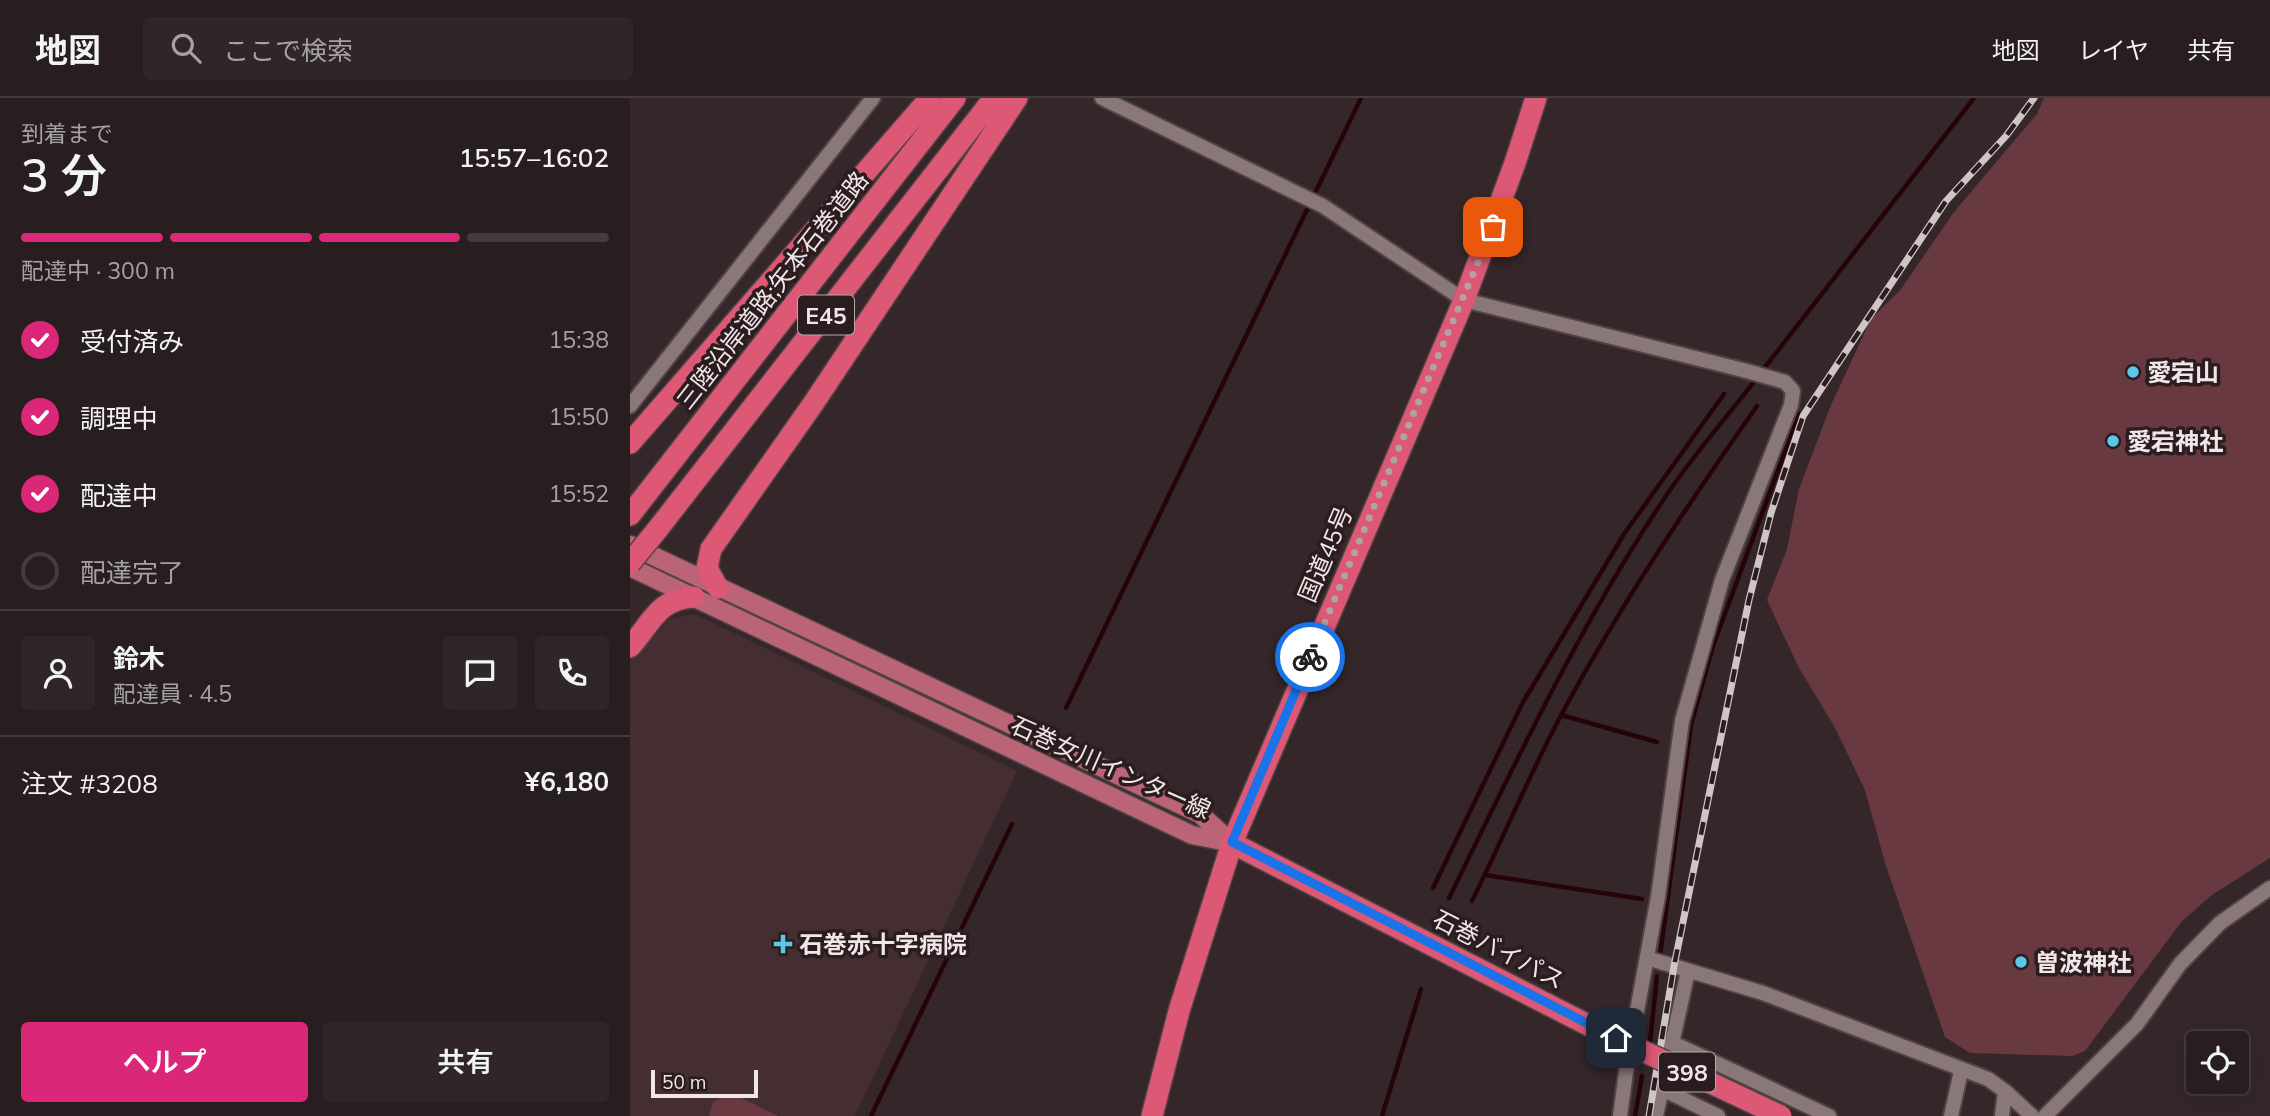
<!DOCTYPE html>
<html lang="ja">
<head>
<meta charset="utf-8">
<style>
  body { margin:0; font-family:Mulish,"Noto Sans JP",sans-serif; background:#302628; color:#f1f3f6; height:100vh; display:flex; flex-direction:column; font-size:26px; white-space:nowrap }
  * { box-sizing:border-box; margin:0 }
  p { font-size:23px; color:#a5a2a4 }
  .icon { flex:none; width:38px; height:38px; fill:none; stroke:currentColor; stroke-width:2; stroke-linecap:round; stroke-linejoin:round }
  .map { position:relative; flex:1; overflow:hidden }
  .details { display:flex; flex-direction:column; background:#281d1f; width:630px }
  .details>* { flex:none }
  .tools { position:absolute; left:1556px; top:933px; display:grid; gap:14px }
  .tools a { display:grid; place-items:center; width:63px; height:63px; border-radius:7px; background:#281d1f; box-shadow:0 7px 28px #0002,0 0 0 2px #443b3d; font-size:35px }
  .scale { position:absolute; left:21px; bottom:18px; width:107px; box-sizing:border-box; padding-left:7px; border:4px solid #f0e6e7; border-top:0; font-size:19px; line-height:24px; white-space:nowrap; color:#f0e6e7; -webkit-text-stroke:5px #2b1d1f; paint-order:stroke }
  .pin { position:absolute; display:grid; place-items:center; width:60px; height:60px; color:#fff; margin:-30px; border-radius:14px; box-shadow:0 4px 10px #0006 }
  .courier { position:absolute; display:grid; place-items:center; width:70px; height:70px; margin:-35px; border:5px solid #1a73e8; border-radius:50%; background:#fff; color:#222; box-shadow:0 2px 9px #0007 }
  .overview em { font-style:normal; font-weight:600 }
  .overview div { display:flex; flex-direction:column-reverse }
  .overview { display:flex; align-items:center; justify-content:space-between; height:119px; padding:0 21px }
  h1 { font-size:46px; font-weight:600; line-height:52px }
  .bar { display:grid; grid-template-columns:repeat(4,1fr); gap:10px 7px; align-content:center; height:84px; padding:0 21px }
  .bar i { height:9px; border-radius:5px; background:#443b3d }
  .bar .current { background:#db2777 }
  .bar p { grid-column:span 4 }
  .line { display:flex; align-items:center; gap:18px; padding:0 21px; border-top:2px solid #443b3d }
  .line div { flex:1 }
  .round { display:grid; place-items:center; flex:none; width:74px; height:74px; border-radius:7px; background:#302628 }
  ol { padding:0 21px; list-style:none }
  li { display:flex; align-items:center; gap:21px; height:77px }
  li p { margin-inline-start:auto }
  li .icon { padding:7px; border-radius:50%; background:#db2777; color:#fff; stroke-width:4 }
  li:last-child { color:#a5a2a4 }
  li i { width:38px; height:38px; border:4px solid #443b3d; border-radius:50% }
  .cta { display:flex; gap:14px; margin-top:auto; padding:14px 21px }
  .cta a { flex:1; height:80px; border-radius:7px; background:#db2777; color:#fff; font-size:28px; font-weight:600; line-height:80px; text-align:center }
  .cta a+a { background:#302628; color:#f1f3f6 }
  header { display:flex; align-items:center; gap:42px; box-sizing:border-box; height:98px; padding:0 35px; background:#281d1f; border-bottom:2px solid #443b3d }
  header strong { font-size:33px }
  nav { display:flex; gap:38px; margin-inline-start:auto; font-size:24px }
  .search { width:490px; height:63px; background:#302628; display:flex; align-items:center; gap:18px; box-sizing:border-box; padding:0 24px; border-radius:7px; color:#a5a2a4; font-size:26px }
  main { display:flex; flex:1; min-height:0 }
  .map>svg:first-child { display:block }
</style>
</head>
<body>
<header>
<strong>地図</strong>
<div class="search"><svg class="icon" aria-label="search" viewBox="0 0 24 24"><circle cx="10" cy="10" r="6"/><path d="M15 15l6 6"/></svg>ここで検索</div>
<nav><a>地図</a><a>レイヤ</a><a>共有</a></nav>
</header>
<main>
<section class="details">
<div class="overview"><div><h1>3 分</h1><p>到着まで</p></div><em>15:57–16:02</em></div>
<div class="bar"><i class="current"></i><i class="current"></i><i class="current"></i><i></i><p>配達中 · 300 m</p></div>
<ol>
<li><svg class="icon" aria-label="check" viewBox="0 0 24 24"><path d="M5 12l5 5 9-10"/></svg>受付済み<p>15:38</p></li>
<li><svg class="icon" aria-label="check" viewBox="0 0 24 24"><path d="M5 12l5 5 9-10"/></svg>調理中<p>15:50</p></li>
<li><svg class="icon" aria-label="check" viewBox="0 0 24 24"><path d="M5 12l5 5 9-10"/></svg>配達中<p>15:52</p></li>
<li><i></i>配達完了</li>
</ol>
<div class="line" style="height:126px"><a class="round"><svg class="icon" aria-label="person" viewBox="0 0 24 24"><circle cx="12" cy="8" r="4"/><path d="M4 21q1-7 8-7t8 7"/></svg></a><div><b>鈴木</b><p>配達員 · 4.5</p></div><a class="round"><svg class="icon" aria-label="chat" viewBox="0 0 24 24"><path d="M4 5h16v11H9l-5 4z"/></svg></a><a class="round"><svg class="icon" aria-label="phone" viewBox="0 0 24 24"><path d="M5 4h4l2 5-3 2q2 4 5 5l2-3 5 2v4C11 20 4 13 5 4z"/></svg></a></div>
<div class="line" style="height:91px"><div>注文 #3208</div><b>¥6,180</b></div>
<div class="cta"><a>ヘルプ</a><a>共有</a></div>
</section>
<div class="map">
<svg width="1640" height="1018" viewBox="0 0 1640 1018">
  <rect width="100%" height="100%" fill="#352729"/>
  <!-- built -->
  <path fill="#442e32" d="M 65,516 L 387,673 L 225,1018 L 0,1018 L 0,563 L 40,521 Z"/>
  <!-- green -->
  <path fill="#683941" d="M 1414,0 L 1640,0 L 1640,760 L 1582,797 L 1552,823 L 1455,953 L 1442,958 L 1340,955 L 1315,939 L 1256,768 L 1235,692 L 1204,628 L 1169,570 L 1137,502 L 1157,451 L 1169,391 L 1201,307 L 1241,221 L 1271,191 L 1324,114 L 1407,16 Z
    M 95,997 L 105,997 L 148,1018 L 79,1018 L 83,1004 Z"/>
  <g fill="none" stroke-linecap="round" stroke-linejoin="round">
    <!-- stream -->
    <path stroke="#26030b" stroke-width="4.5" d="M 1132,273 L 1344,0
      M 436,610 L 731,0
      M 931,617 L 1027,644
      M 855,777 L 1012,801
      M 803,790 L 893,604 L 994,436 L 1094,296
      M 819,800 C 886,664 951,524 1036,398 C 1063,357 1097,319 1127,280
      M 842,803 C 874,739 901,672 935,610 C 992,505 1058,406 1127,308
      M 1030,858 L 1061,627 L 1083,548 L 1169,316
      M 1020,944 L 1027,878
      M 241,1018 L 382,726
      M 752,1018 L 791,891
      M 1005,1018 L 1012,978"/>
    <!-- minor casing -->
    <g stroke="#4f4344" stroke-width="18">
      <path id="minor" d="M 472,0 L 693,108 L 834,202 L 1113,272 L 1155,284 L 1163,293 L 1161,307 L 1092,482 L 1052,623 L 1028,799 L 997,967 L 990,1018
        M 0,308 L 243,0
        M 1017,860 L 1133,895 L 1358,981 L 1375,993 L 1372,1018
        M 1041,944 L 1199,1018
        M 1032,991 L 1088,1018
        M 1375,993 L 1402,1018
        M 1026,1018 L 1058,873
        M 1321,1018 L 1331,973
        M 1415,1018 L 1507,926 L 1550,866 L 1590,825 L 1640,790"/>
    </g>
    <!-- major casing -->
    <g stroke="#4f4344" stroke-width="21">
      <path id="major" d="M 0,447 L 570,716 L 602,745
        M 0,469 L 562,737 L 602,745"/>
    </g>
    <!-- highway casing -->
    <g stroke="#4f4344" stroke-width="24">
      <path id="highway" d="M 0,345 L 300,0
        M 0,417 L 325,0
        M 27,432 L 364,0
        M 88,490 L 77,470 L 81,451 L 183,306 L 387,0
        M 0,549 C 22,525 27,501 64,499
        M 602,745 L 962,929
        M 522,1018 L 549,913 L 602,745 L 834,202 L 885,65 L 906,0"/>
    </g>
    <!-- minor -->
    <use href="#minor" stroke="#897779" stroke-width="14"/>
    <!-- major -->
    <use href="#major" stroke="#bb6477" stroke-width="18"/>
    <!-- highway -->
    <use href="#highway" stroke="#dc5875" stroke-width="21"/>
    <!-- rail casing -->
    <g stroke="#cfc5c6" stroke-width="7">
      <path id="rail" d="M 1019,1018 L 1044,868 L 1119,502 L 1141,415 L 1173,318 L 1316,103 L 1376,38 L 1404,0"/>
    </g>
    <!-- rail -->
    <use href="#rail" stroke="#2b1d1f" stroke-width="4.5" stroke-dasharray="13" stroke-linecap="butt"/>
    <!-- highway-bridge casing -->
    <g stroke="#4f4344" stroke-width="24" stroke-linecap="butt">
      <path id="highway-bridge" d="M 0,465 L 27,432
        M 962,929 L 1151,1018"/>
    </g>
    <!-- highway-bridge -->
    <use href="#highway-bridge" stroke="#dc5875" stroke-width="21"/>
  </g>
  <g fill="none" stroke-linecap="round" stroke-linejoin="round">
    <!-- done -->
    <path stroke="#afa3a4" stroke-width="7" stroke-dasharray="0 12.6" d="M 680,559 L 863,129"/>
    <!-- route -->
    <path stroke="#1a73e8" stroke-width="9" d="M 680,559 L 602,744 L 986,940"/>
  </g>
  <!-- markers -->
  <g fill="#5bc8e7" stroke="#2b1d1f" stroke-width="2.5">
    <circle cx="1503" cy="274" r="7"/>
    <circle cx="1483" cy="343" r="7"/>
    <path d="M149.5 835.5h7v7h7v7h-7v7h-7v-7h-7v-7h7z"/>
    <circle cx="1391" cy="864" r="7"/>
  </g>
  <g text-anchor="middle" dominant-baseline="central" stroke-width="7" stroke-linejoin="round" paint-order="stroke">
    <!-- shield labels -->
    <g fill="#2b1d1f" stroke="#b5aaab" stroke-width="2">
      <rect x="168" y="197.5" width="56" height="39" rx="5"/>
      <rect x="1029" y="954.5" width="56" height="39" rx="5"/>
    </g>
    <g font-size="23" font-weight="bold" fill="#f0e6e7">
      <text x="196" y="217">E45</text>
      <text x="1057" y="974">398</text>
    </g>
    <!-- street labels -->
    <g font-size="24" fill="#f0e6e7" stroke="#2b1d1f">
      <text transform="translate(142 192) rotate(-52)">三陸沿岸道路;矢本石巻道路</text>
      <text transform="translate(695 456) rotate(-67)">国道45号</text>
      <text transform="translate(481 669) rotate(24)">石巻女川インター線</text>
      <text transform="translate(869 851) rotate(27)">石巻バイパス</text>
    </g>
    <!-- poi labels -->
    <g font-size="24" font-weight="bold" fill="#f0e6e7" stroke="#2b1d1f" text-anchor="start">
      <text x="1517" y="274">愛宕山</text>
      <text x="1497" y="343">愛宕神社</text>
      <text x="169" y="846">石巻赤十字病院</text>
      <text x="1405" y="864">曽波神社</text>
    </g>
  </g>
</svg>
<div class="tools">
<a><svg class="icon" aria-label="locate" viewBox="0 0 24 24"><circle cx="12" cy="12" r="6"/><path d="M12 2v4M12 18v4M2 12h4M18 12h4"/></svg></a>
</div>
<div class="scale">50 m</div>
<div class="pin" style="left:863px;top:129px;background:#ea580c"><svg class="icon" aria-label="bag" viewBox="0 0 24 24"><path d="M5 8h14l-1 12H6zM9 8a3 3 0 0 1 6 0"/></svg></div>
<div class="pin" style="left:986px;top:940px;background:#1f2937"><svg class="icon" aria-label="home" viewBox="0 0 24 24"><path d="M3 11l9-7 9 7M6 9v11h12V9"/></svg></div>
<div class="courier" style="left:680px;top:559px"><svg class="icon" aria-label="bike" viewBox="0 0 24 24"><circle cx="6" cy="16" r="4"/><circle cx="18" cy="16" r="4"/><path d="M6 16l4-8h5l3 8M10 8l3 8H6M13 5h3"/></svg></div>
</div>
</main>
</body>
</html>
